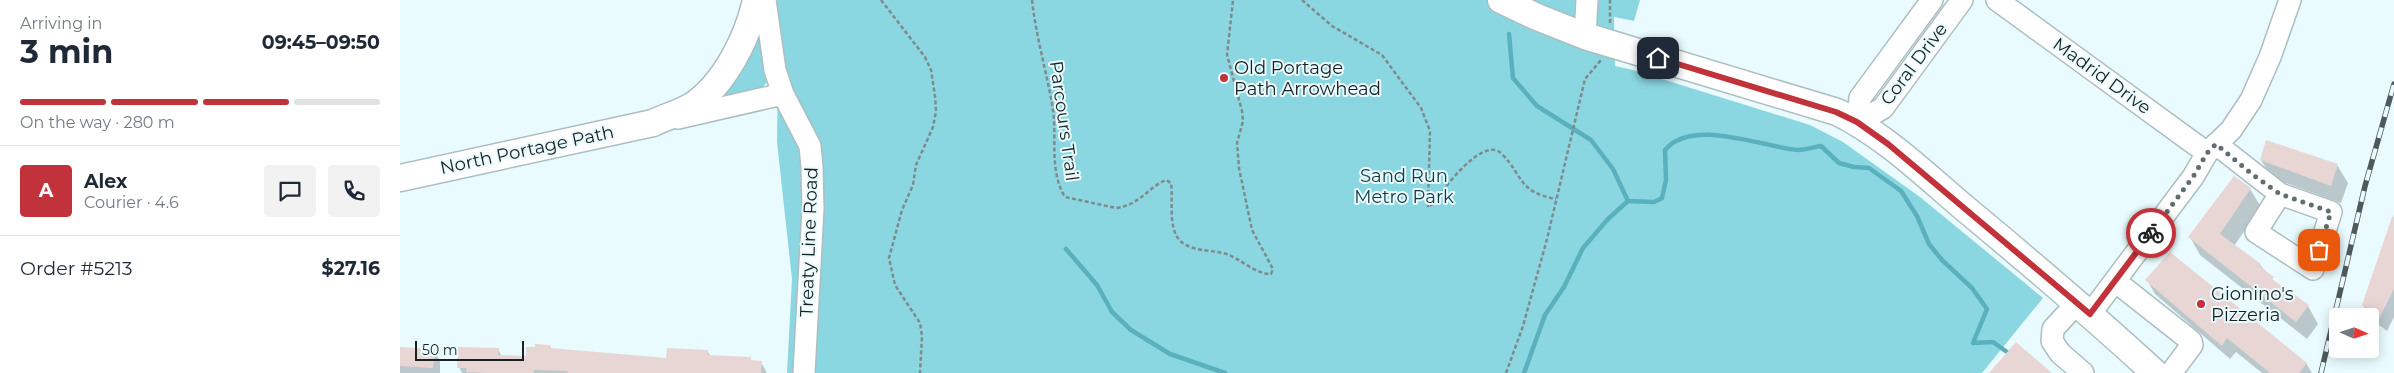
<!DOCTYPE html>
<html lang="en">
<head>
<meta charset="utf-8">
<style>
  body { margin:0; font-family:Montserrat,sans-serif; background:#f2f2f3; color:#1f2937; height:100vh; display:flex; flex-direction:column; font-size:19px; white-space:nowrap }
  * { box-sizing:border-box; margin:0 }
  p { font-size:16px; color:#747a83 }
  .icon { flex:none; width:28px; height:28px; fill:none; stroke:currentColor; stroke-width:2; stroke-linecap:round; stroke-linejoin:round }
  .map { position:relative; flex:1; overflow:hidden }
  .details { display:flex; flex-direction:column; background:#fff; width:400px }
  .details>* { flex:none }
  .needle { width:32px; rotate:93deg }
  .controls { position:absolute; left:1929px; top:308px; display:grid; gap:10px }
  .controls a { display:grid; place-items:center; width:50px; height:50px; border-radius:5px; background:#fff; box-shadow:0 2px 12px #0003; font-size:25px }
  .scale { position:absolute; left:15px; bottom:12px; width:109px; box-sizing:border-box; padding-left:5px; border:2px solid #1a2122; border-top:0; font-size:14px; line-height:18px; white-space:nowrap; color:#1a2122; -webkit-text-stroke:4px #e9fbfe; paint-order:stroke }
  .pin { position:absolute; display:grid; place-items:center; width:42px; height:42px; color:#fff; margin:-21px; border-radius:10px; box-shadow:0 2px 8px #0006 }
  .courier { position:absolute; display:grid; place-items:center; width:50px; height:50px; margin:-25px; border:4px solid #c2323b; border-radius:50%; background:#fff; color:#222; box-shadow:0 1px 6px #0007 }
  .headline em { font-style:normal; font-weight:700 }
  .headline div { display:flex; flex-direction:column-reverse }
  .headline { display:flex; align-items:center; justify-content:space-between; height:85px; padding:0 20px }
  h1 { font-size:32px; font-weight:700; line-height:38px }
  .bar { display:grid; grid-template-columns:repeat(4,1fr); gap:8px 5px; align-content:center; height:60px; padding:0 20px }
  .bar i { height:6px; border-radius:4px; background:#e0e1e3 }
  .bar .on { background:#c2323b }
  .bar p { grid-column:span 4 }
  .line { display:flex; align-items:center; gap:12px; padding:0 20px; border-top:1px solid #e0e1e3 }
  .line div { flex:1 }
  .round { display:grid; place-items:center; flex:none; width:52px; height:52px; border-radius:5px; background:#f2f2f3 }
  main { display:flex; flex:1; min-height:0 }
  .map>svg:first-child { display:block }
</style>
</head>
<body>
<main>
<section class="details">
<div class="headline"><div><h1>3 min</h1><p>Arriving in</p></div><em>09:45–09:50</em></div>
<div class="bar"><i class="on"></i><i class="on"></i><i class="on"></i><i></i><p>On the way · 280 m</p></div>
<div class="line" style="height:90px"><b class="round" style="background:#c2323b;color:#fff">A</b><div><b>Alex</b><p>Courier · 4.6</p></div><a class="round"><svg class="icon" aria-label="chat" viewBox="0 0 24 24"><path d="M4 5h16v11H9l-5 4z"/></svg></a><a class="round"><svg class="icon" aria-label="phone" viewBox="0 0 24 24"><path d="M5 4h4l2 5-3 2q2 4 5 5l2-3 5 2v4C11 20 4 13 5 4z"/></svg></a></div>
<div class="line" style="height:65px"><div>Order #5213</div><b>$27.16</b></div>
</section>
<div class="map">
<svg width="1994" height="373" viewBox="0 0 1994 373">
  <rect width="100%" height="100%" fill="#e9fbfe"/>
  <!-- green -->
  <path fill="#8bd7e1" d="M 366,0 L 1240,0 L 1234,21 L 1214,17 L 1215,66 L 1233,70 L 1410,125 L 1443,142 L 1520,197 L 1643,298 L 1582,373 L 387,373 L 392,279 L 377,142 L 378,67 Z
    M 361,37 L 370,79 L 358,92 L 326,97 L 324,94 L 357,38 Z"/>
  <!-- shadow -->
  <path fill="#0003" d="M 1861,160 L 1937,165 L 1948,183 L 1941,203 L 1872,178 Z
    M 1850,189 L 1861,207 L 1834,246 L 1860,265 L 1876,283 L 1908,306 L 1918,324 L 1907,339 L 1800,255 L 1790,237 Z
    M 1994,215 L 1994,317 L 1987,331 L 1971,319 L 1963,305 Z
    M 1747,280 L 1906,363 L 1912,373 L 1862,373 L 1836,352 L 1830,359 L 1755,294 Z
    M 150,346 L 152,350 L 268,360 L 308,352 L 310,356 L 350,358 L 352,361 L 361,362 L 367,373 L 62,373 L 59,367 L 98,349 L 102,357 L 127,357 Z
    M 0,348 L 34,350 L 40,361 L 40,373 L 0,373 Z"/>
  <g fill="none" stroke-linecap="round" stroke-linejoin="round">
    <!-- stream -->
    <path stroke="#5ab1bd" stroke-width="4.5" d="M 1109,34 L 1113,78 L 1137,106 L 1191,140 L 1213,169 L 1228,201
      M 666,249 L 697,285 L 712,312 L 731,330 L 770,354 L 825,373
      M 1124,373 L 1145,315 L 1164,287 L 1183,248 L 1208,219 L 1228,201 L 1254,202 L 1262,198 L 1266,180 L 1265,150 C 1292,117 1362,147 1398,150 C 1406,150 1414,147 1421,146 L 1439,163 L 1454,167 L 1469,168 L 1501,191 L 1517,216 L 1529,244 L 1542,260 L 1572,288 L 1587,309 L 1573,343 L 1593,342 L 1607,352"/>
  </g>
  <!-- building -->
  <path fill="#e8d6d5" d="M 1866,140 L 1938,164 L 1931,186 L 1860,160 Z
    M 1834,176 L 1851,188 L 1820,234 L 1861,264 L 1859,266 L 1874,277 L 1872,279 L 1909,305 L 1896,322 L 1788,237 Z
    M 1992,217 L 1994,217 L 1994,289 L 1979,319 L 1962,305 Z
    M 1770,252 L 1907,363 L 1899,373 L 1870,373 L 1827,338 L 1822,346 L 1745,280 Z
    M 1616,342 L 1652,373 L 1589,373 Z
    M 135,344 L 150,345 L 150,348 L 266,358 L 267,348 L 308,350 L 308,355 L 351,357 L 351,360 L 362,361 L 361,373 L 167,373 L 168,371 L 134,370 L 134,373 L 87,373 L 66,372 L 67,368 L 57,368 L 58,347 L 99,348 L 98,355 L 126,356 L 126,347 L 135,347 Z
    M 0,347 L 35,349 L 33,368 L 0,366 Z"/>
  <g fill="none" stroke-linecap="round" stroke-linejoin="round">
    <!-- minor casing -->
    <g stroke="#acbec1" stroke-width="24">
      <path id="minor" d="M 365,0 L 375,70 L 383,94 L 410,146 L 412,167 L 413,209 L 404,373
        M 1597,0 L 1807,153
        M 1185,36 L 1187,0
        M 278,118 L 383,94
        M 1457,123 L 1483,108 L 1562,0
        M 1457,123 L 1460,98 L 1532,0
        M 1816,144 L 1880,194 L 1931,212 L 1913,269 L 1856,232 L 1880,194
        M 1715,281 L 1791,341 L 1792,345 L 1771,373
        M 1677,303 L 1653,329 L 1652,341 L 1660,353 L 1683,373
        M 1690,314 L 1793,177 L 1807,153 L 1831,130 L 1851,100 L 1870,57 L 1890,0"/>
    </g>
    <!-- major casing -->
    <g stroke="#acbec1" stroke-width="29">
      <path id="major" d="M 1101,0 L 1137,17 L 1185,36 L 1437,112 C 1484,135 1522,172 1562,206 C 1627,260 1692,315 1755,373
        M 0,178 L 253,123 C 265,117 280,113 292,106 C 325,84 348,37 356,0"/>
    </g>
    <!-- path -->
    <path stroke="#7e8a8c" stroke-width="2.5" stroke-dasharray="4 2.5" stroke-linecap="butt" d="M 481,0 L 525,57 L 531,70 L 535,96 L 536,111 L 533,127 L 516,165 L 513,185 L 502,210 L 489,258 L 495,285 L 520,323 L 522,336 L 520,373
      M 632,0 C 636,37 647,73 653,110 C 657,139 649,171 665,197 L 716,208 C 740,205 747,188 766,180 L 771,183 C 774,202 765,237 788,246 C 801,252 817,250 829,255 C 843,261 856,274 871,274 L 873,269 L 852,230 L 839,168 L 837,143 L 843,121 L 842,111 L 827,55 L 833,0
      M 902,0 L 932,26 L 982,55 L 1021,108 L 1030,131 L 1028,207 L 1033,204 C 1042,191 1083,134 1102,154 C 1124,177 1118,192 1156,199
      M 1210,23 L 1210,0
      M 1106,373 L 1123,326 L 1147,239 L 1185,79 L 1201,60"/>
    <!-- minor -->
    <use href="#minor" stroke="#fff" stroke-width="21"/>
    <!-- major -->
    <use href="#major" stroke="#fff" stroke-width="26"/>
    <!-- rail casing -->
    <g stroke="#4f595b" stroke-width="5.5">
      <path id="rail" d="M 1921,373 L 1965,186 L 1994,84"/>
    </g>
    <!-- rail -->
    <use href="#rail" stroke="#e9fbfe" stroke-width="4" stroke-dasharray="11" stroke-linecap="butt"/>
  </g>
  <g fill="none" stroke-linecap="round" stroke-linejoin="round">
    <!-- done -->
    <path stroke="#626d6f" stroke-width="5" stroke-dasharray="0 9" d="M 1751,233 L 1793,177 L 1807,153 L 1816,144 L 1853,175 L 1880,194 L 1931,212 L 1919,250"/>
    <!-- route -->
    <path stroke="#c2323b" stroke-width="6" d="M 1258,58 L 1436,112 L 1457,122 L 1488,144 L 1690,314 L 1751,233"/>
  </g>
  <!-- markers -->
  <g fill="#c2323b" stroke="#e9fbfe" stroke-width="2">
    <circle cx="824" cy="78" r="5"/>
    <circle cx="1801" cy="304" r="5"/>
  </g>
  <g text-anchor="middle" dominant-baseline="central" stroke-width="4" stroke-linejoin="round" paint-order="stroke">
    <!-- street labels -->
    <g font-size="18" fill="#1a2122" stroke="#e9fbfe">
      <text transform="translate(1514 64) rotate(-53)">Coral Drive</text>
      <text transform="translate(1702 76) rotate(36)">Madrid Drive</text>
      <text transform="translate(664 121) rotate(82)">Parcours Trail</text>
      <text transform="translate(127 150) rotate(-12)">North Portage Path</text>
      <text transform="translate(409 242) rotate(-88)">Treaty Line Road</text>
    </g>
    <!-- poi labels -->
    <g font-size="18" fill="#1a2122" stroke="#e9fbfe" text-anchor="start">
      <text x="834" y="68">Old Portage<tspan x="834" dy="21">Path Arrowhead</tspan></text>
      <text x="1811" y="294">Gionino's<tspan x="1811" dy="21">Pizzeria</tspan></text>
    </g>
    <!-- park labels -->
    <g font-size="18" fill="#113b40" stroke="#e9fbfe">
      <text x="1004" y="176">Sand Run<tspan x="1004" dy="21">Metro Park</tspan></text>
    </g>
  </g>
</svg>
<div class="controls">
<a><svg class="needle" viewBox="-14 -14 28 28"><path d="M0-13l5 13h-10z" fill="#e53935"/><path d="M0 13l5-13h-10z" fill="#747a83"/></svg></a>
</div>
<div class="scale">50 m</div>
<div class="pin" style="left:1919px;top:250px;background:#ea580c"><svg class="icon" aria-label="bag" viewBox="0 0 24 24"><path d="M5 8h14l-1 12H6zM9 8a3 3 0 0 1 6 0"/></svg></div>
<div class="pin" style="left:1258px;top:58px;background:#1f2937"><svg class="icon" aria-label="home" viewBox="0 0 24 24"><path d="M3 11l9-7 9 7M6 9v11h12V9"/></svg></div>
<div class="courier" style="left:1751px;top:233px"><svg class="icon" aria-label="bike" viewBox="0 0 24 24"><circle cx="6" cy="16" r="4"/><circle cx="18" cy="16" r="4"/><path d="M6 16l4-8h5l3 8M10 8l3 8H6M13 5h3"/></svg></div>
</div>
</main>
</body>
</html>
